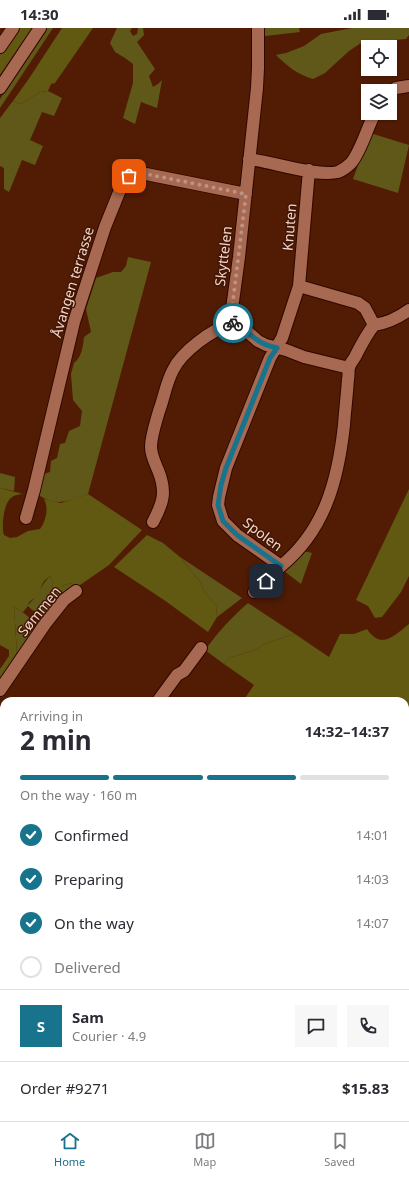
<!DOCTYPE html>
<html lang="en">
<head>
<meta charset="utf-8">
<style>
  body { margin:0; font-family:"Noto Sans",sans-serif; background:#f7f7f7; color:#2b2b33; height:100vh; display:flex; flex-direction:column; font-size:15px; white-space:nowrap }
  * { box-sizing:border-box; margin:0 }
  p { font-size:13px; color:#7c7c81 }
  .icon { flex:none; width:22px; height:22px; fill:none; stroke:currentColor; stroke-width:2; stroke-linecap:round; stroke-linejoin:round }
  .map { position:relative; flex:1; overflow:hidden }
  .details { position:absolute; left:0px; top:669px; width:409px; height:424px; display:flex; flex-direction:column; background:#fff; border-radius:12px 12px 0 0; box-shadow:0 1px 3px #0004 }
  .details>* { flex:none }
  .buttons { position:absolute; left:361px; top:12px; display:grid; gap:8px }
  .buttons a { display:grid; place-items:center; width:36px; height:36px; border-radius:0px; background:#fff; box-shadow:0 1px 3px #0004; font-size:20px }
  .pin { position:absolute; display:grid; place-items:center; width:34px; height:34px; color:#fff; margin:-17px; border-radius:8px; box-shadow:0 2px 6px #0006 }
  .courier { position:absolute; display:grid; place-items:center; width:40px; height:40px; margin:-20px; border:3px solid #18738c; border-radius:50%; background:#fff; color:#222; box-shadow:0 1px 5px #0007 }
  .headline em { font-style:normal; font-weight:700 }
  .headline div { display:flex; flex-direction:column-reverse }
  .headline { display:flex; align-items:center; justify-content:space-between; height:68px; padding:0 20px }
  h1 { font-size:26px; font-weight:700; line-height:30px }
  .bar { display:grid; grid-template-columns:repeat(4,1fr); gap:6px 4px; align-content:center; height:48px; padding:0 20px }
  .bar i { height:5px; border-radius:3px; background:#e1e1e2 }
  .bar .selected { background:#18738c }
  .bar p { grid-column:span 4 }
  .line { display:flex; align-items:center; gap:10px; padding:0 20px; border-top:1px solid #e1e1e2 }
  .line div { flex:1 }
  .round { display:grid; place-items:center; flex:none; width:42px; height:42px; border-radius:0px; background:#f7f7f7 }
  ol { padding:0 20px; list-style:none }
  li { display:flex; align-items:center; gap:12px; height:44px }
  li p { margin-inline-start:auto }
  li .icon { padding:4px; border-radius:50%; background:#18738c; color:#fff; stroke-width:4 }
  li:last-child { color:#7c7c81 }
  li i { width:22px; height:22px; border:2px solid #e1e1e2; border-radius:50% }
  .status { display:flex; justify-content:space-between; align-items:center; height:28px; padding:0 20px; background:#fff; direction:ltr }
  .status svg { height:11px; fill:currentColor }
  .dock { display:flex; justify-content:space-around; align-items:center; height:56px; border-top:1px solid #e1e1e2; background:#fff; font-size:11px; color:#7c7c81 }
  .dock a { display:grid; justify-items:center; gap:2px }
  .dock .selected { color:#18738c }
  .map>svg:first-child { display:block }
</style>
</head>
<body>
<div class="status"><b>14:30</b><svg viewBox="0 0 49 12"><path d="M0 12V9h3v3zM5 12V6h3v6zM10 12V3h3v9zM15 12V0h3v12zM26 1h20v11H26zM47 4h2v5h-2z"/></svg></div>
<div class="map">
<svg width="409" height="1093" viewBox="0 0 409 1093">
  <rect width="100%" height="100%" fill="#521c04"/>
  <!-- green -->
  <path fill="#605818" d="M 47,0 L 53,0 L 0,80 L 0,71 Z
    M 117,0 L 132,0 L 130,3 L 133,8 L 137,6 L 138,0 L 143,0 L 144,7 L 137,14 L 155,41 L 149,48 L 153,59 L 158,56 L 162,52 L 157,80 L 141,74 L 135,96 L 123,90 L 133,55 L 133,36 L 125,30 L 115,24 L 110,15 Z
    M 264,0 L 299,0 L 300,4 L 265,8 Z
    M 352,0 L 409,0 L 409,7 L 406,11 L 361,15 L 349,23 L 325,45 L 313,51 C 298,47 287,38 276,27 L 286,25 L 304,18 L 321,6 Z
    M 48,63 L 62,70 L 54,88 L 42,84 L 30,112 L 43,118 L 35,137 L 22,132 L 9,164 L 4,161 L 4,140 L 0,138 L 0,90 L 13,73 L 21,76 L 40,64 Z
    M 370,105 L 409,117 L 398,165 L 353,151 Z
    M 128,229 L 151,234 L 88,466 C 67,473 56,480 36,465 L 41,447 L 50,444 L 51,433 L 57,430 L 60,416 L 65,415 L 69,403 L 80,398 L 82,383 L 73,372 L 71,346 L 74,335 C 82,329 83,318 84,309 L 91,304 L 86,281 L 96,250 L 113,244 L 121,244 L 126,238 Z
    M 0,445 L 15,449 L 14,463 L 0,460 Z
    M 303,523 L 312,525 L 301,556 L 284,543 Z
    M 180,529 L 242,570 L 217,589 L 216,577 L 203,562 L 200,554 Z
    M 50,548 L 53,554 L 51,560 L 62,560 L 64,557 L 72,555 L 75,559 L 45,588 L 32,582 L 28,578 C 30,573 34,572 36,568 C 41,560 44,554 50,548 Z
    M 248,575 L 295,606 L 264,616 L 255,622 L 229,630 L 224,636 L 205,622 C 219,603 231,590 248,575 Z
    M 14,579 C 23,584 32,589 34,600 L 17,626 Z"/>
  <!-- forest -->
  <path fill="#615811" d="M 18,0 L 32,0 L 0,47 L 0,27 Z
    M 62,0 L 93,0 L 55,55 L 51,56 L 48,63 L 40,64 L 21,76 L 13,73 L 30,49 Z
    M 0,460 L 23,466 C 19,466 14,467 11,470 C 4,475 1,498 4,507 L 10,510 L 17,509 L 28,503 L 40,501 C 46,493 49,480 44,471 L 61,475 L 88,466 L 142,502 L 109,537 L 80,557 L 75,559 L 72,555 L 64,557 L 59,564 L 56,565 L 53,564 L 51,560 L 53,554 L 50,548 L 44,553 L 41,559 L 40,563 L 36,569 L 29,574 L 28,578 L 23,584 L 14,579 L 17,626 L 0,651 L 0,641 L 9,628 L 9,622 L 0,617 Z
    M 409,461 L 409,548 L 401,564 L 382,589 L 375,590 L 368,578 L 356,572 Z
    M 147,507 L 163,515 L 180,529 L 200,554 L 203,562 L 216,577 L 217,589 L 208,604 L 164,572 L 114,539 Z
    M 409,596 L 409,920 L 406,921 L 405,673 L 243,673 L 254,657 L 224,636 L 229,630 L 255,622 L 264,616 L 295,606 L 329,629 L 340,606 L 354,606 L 367,601 C 381,622 394,608 409,596 Z
    M 169,1089 L 255,1089 L 256,1093 L 167,1093 Z
    M 260,1089 L 347,1089 L 346,1093 L 262,1093 Z"/>
  <g fill="none" stroke-linecap="round" stroke-linejoin="round">
    <!-- street casing -->
    <g stroke="#300700" stroke-width="14">
      <path id="street" d="M 0,19 L 13,0
        M 390,64 L 396,60 L 409,58
        M 249,131 C 273,134 317,149 338,144 C 343,142 347,139 351,135 C 361,123 367,100 375,85
        M 309,142 L 299,258 L 282,310 L 270,330 L 226,440 L 219,469 L 218,477 L 223,493 L 237,507 L 281,538 C 325,502 338,452 344,397 C 345,382 347,367 348,351 C 349,348 348,343 349,339 C 350,336 353,332 355,329 C 361,317 366,307 374,297 C 388,295 398,290 409,282
        M 299,258 L 358,275 L 365,280 L 374,297
        M 232,295 L 232,281 L 239,229 L 257,60 L 258,40 L 258,0
        M 232,295 L 242,299 L 258,313 L 266,317 L 286,322 L 304,329 L 349,340
        M 26,490 L 34,462 L 74,294 L 105,199 L 124,152 C 131,146 137,145 146,146 L 246,166
        M 153,494 C 163,475 167,464 158,442 C 155,435 151,427 151,419 C 151,408 156,394 159,383 C 164,370 166,355 173,342 C 182,323 212,302 232,295
        M 254,564 L 281,538
        M 0,662 L 45,596 L 64,572 L 76,563
        M 158,673 L 177,647 L 184,643 L 201,620
        M 0,781 L 4,782
        M 0,1055 L 4,1057
        M 89,1089 L 89,1093"/>
    </g>
    <!-- secondary casing -->
    <g stroke="#300700" stroke-width="14">
      <path id="secondary" d="M 0,60 L 40,0"/>
    </g>
    <!-- street -->
    <use href="#street" stroke="#a76951" stroke-width="12"/>
    <!-- secondary -->
    <use href="#secondary" stroke="#a76951" stroke-width="12"/>
  </g>
  <g fill="none" stroke-linecap="round" stroke-linejoin="round">
    <!-- done -->
    <path stroke="#bd9483" stroke-width="4" stroke-dasharray="0 7.2" d="M 129,148 L 138,145 L 146,146 L 246,166 L 232,281 L 233,295"/>
    <!-- route -->
    <path stroke="#18738c" stroke-width="5" d="M 233,295 C 244,300 249,307 259,313 C 264,317 270,318 277,320 L 270,330 L 226,440 L 221,457 L 218,477 L 223,493 L 237,507 L 281,538 L 266,553"/>
  </g>
  <g text-anchor="middle" dominant-baseline="central" stroke-width="3" stroke-linejoin="round" paint-order="stroke">
    <!-- street labels -->
    <g font-size="14" fill="#f7d4c7" stroke="#401706">
      <text transform="translate(289 199) rotate(-85)">Knuten</text>
      <text transform="translate(223 228) rotate(-83)">Skyttelen</text>
      <text transform="translate(72 254) rotate(-73)">Åvangen terrasse</text>
      <text transform="translate(263 506) rotate(37)">Spolen</text>
      <text transform="translate(39 583) rotate(-51)">Sømmen</text>
    </g>
  </g>
</svg>
<div class="buttons">
<a><svg class="icon" aria-label="locate" viewBox="0 0 24 24"><circle cx="12" cy="12" r="6"/><path d="M12 2v4M12 18v4M2 12h4M18 12h4"/></svg></a>
<a><svg class="icon" aria-label="layers" viewBox="0 0 24 24"><path d="M12 4l9 5-9 5-9-5zM3 14l9 5 9-5"/></svg></a>
</div>
<div class="pin" style="left:129px;top:148px;background:#ea580c"><svg class="icon" aria-label="bag" viewBox="0 0 24 24"><path d="M5 8h14l-1 12H6zM9 8a3 3 0 0 1 6 0"/></svg></div>
<div class="pin" style="left:266px;top:553px;background:#1f2937"><svg class="icon" aria-label="home" viewBox="0 0 24 24"><path d="M3 11l9-7 9 7M6 9v11h12V9"/></svg></div>
<div class="courier" style="left:233px;top:295px"><svg class="icon" aria-label="bike" viewBox="0 0 24 24"><circle cx="6" cy="16" r="4"/><circle cx="18" cy="16" r="4"/><path d="M6 16l4-8h5l3 8M10 8l3 8H6M13 5h3"/></svg></div>
<section class="details">
<div class="headline"><div><h1>2 min</h1><p>Arriving in</p></div><em>14:32–14:37</em></div>
<div class="bar"><i class="selected"></i><i class="selected"></i><i class="selected"></i><i></i><p>On the way · 160 m</p></div>
<ol>
<li><svg class="icon" aria-label="check" viewBox="0 0 24 24"><path d="M5 12l5 5 9-10"/></svg>Confirmed<p>14:01</p></li>
<li><svg class="icon" aria-label="check" viewBox="0 0 24 24"><path d="M5 12l5 5 9-10"/></svg>Preparing<p>14:03</p></li>
<li><svg class="icon" aria-label="check" viewBox="0 0 24 24"><path d="M5 12l5 5 9-10"/></svg>On the way<p>14:07</p></li>
<li><i></i>Delivered</li>
</ol>
<div class="line" style="height:72px"><b class="round" style="background:#18738c;color:#fff">S</b><div><b>Sam</b><p>Courier · 4.9</p></div><a class="round"><svg class="icon" aria-label="chat" viewBox="0 0 24 24"><path d="M4 5h16v11H9l-5 4z"/></svg></a><a class="round"><svg class="icon" aria-label="phone" viewBox="0 0 24 24"><path d="M5 4h4l2 5-3 2q2 4 5 5l2-3 5 2v4C11 20 4 13 5 4z"/></svg></a></div>
<div class="line" style="height:52px"><div>Order #9271</div><b>$15.83</b></div>
</section>
</div>
<nav class="dock">
<a class="selected"><svg class="icon" aria-label="home" viewBox="0 0 24 24"><path d="M3 11l9-7 9 7M6 9v11h12V9"/></svg>Home</a>
<a><svg class="icon" aria-label="map" viewBox="0 0 24 24"><path d="M3 6l6-2 6 2 6-2v14l-6 2-6-2-6 2zM9 4v14M15 6v14"/></svg>Map</a>
<a><svg class="icon" aria-label="saved" viewBox="0 0 24 24"><path d="M7 4h10v16l-5-4-5 4z"/></svg>Saved</a>
</nav>
</body>
</html>
